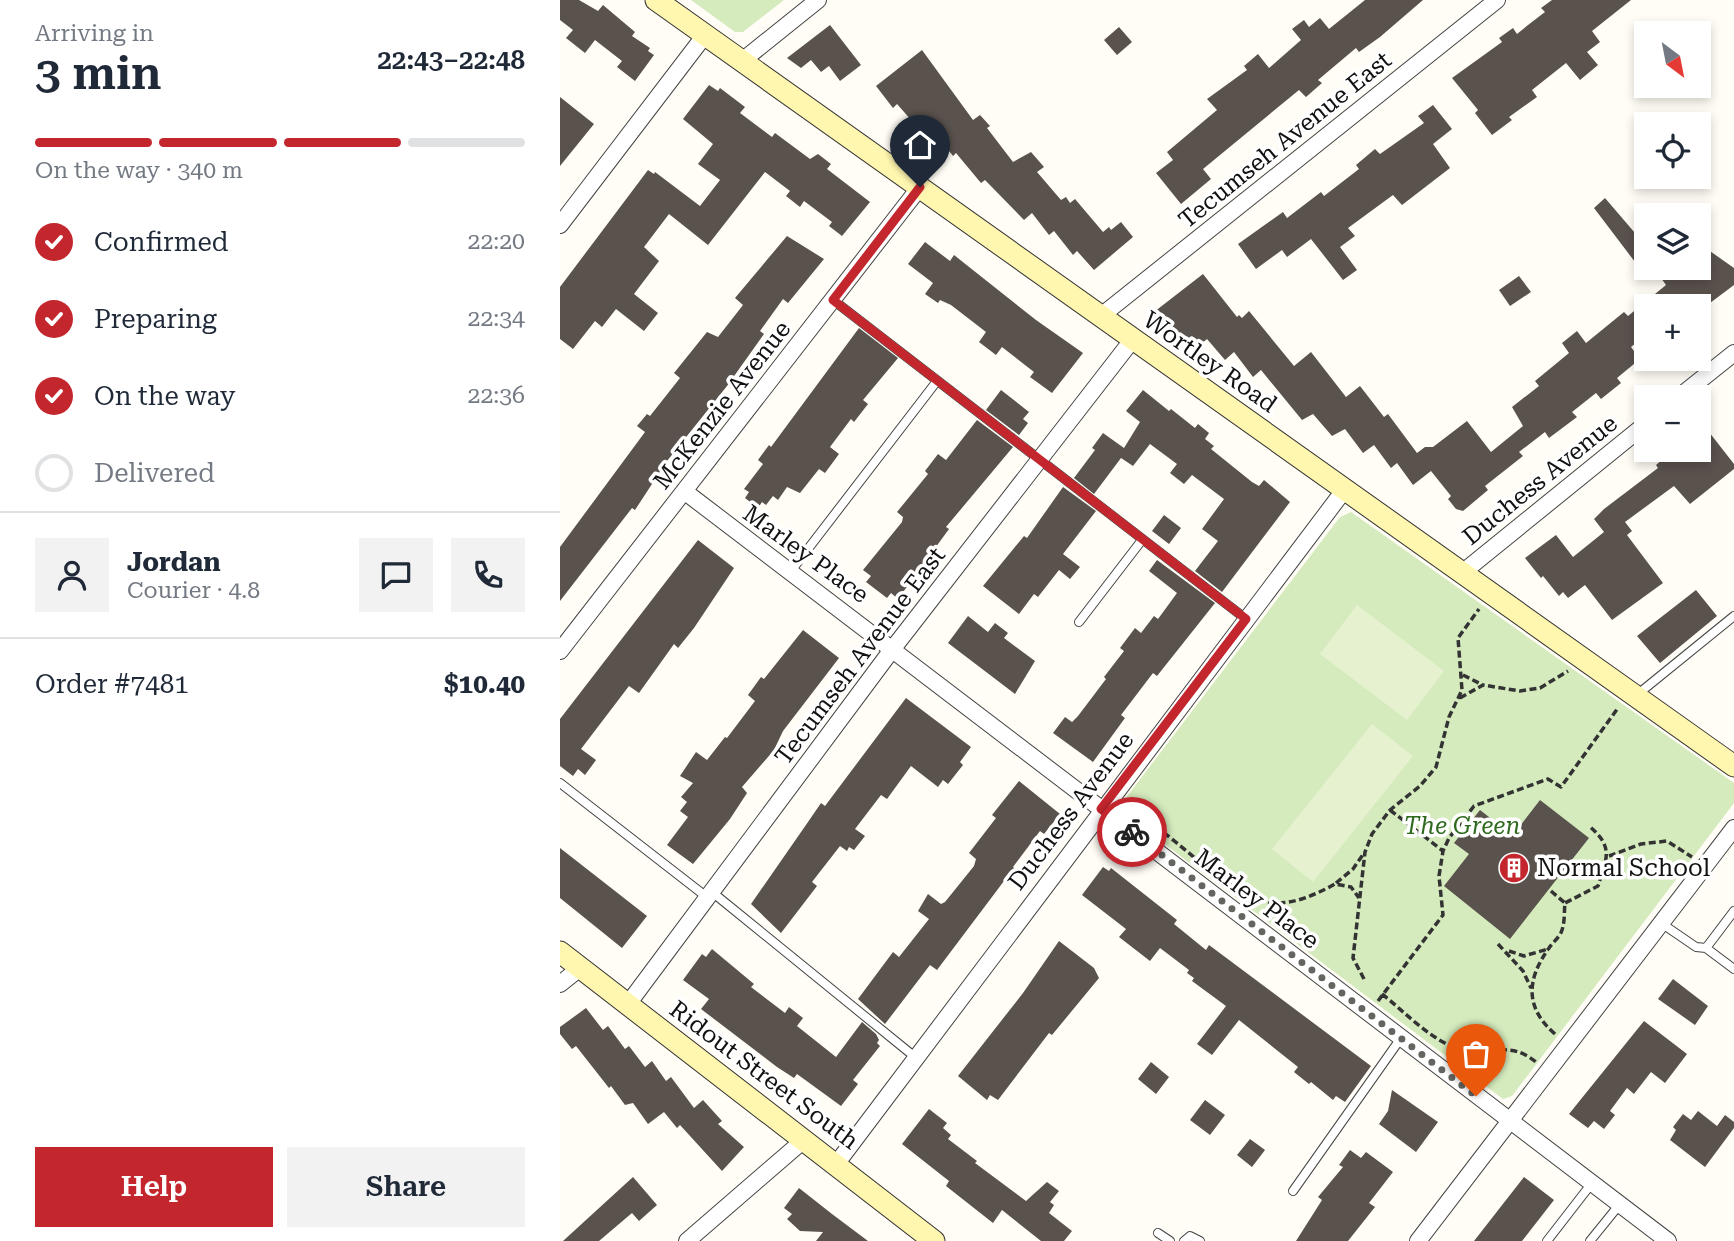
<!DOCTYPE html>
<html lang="en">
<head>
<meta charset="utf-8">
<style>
  body { margin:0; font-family:"Roboto Serif",serif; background:#f2f2f3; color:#1f2937; height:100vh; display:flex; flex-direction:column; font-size:26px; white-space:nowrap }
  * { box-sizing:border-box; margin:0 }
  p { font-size:23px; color:#747a83 }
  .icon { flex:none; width:38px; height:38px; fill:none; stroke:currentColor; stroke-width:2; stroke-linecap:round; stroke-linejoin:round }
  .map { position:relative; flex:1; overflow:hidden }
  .side { display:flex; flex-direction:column; background:#fff; width:560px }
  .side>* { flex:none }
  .needle { width:46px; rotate:148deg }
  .fabs { position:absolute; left:1074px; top:21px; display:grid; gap:14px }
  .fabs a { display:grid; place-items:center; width:77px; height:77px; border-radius:0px; background:#fff; box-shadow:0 4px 10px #0003; font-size:35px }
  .pin { position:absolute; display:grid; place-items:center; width:60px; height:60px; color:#fff; margin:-72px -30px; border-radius:50% 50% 50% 0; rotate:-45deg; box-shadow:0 0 7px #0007 }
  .pin .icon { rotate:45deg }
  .courier { position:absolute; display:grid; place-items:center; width:70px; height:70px; margin:-35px; border:5px solid #c4262e; border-radius:50%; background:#fff; color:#222; box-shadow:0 2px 9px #0007 }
  .head em { font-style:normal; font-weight:600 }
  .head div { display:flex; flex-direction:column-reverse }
  .head { display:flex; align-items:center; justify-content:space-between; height:119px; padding:0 35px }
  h1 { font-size:46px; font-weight:600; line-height:52px }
  .bar { display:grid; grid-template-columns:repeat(4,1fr); gap:10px 7px; align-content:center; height:84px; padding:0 35px }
  .bar i { height:9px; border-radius:5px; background:#e0e1e3 }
  .bar .selected { background:#c4262e }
  .bar p { grid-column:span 4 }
  .line { display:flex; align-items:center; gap:18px; padding:0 35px; border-top:2px solid #e0e1e3 }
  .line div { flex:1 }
  .round { display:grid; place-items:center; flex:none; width:74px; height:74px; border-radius:0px; background:#f2f2f3 }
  ol { padding:0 35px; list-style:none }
  li { display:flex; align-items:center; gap:21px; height:77px }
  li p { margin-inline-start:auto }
  li .icon { padding:7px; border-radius:50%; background:#c4262e; color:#fff; stroke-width:4 }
  li:last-child { color:#747a83 }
  li i { width:38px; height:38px; border:4px solid #e0e1e3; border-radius:50% }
  .cta { display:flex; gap:14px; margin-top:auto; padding:14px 35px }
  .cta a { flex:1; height:80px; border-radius:0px; background:#c4262e; color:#fff; font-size:28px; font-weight:600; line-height:80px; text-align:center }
  .cta a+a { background:#f2f2f3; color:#1f2937 }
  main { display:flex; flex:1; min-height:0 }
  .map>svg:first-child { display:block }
</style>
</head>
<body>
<main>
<section class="side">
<div class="head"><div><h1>3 min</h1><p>Arriving in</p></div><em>22:43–22:48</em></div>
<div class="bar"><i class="selected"></i><i class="selected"></i><i class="selected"></i><i></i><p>On the way · 340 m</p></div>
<ol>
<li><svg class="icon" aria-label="check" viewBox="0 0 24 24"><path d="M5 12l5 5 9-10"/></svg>Confirmed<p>22:20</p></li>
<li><svg class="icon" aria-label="check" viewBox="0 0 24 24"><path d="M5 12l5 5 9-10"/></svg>Preparing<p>22:34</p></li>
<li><svg class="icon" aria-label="check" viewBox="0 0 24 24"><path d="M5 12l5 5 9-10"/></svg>On the way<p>22:36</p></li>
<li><i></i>Delivered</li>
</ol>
<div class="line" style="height:126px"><a class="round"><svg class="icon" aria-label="person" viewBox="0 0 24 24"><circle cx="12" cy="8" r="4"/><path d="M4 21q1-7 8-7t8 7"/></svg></a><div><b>Jordan</b><p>Courier · 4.8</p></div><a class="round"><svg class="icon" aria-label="chat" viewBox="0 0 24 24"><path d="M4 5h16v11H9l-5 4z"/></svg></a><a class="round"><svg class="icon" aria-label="phone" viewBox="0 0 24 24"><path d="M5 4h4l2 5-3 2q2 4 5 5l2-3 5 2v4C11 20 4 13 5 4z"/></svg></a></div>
<div class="line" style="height:91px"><div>Order #7481</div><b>$10.40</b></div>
<div class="cta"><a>Help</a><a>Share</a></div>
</section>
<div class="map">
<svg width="1174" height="1241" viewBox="0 0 1174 1241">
  <rect width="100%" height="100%" fill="#fffdf5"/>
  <!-- green -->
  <path fill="#d5ebbd" d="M 131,0 L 224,0 L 183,32 L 175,32 Z
    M 791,512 L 1174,783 L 1174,803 L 952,1096 L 943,1099 L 562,812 L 562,803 L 780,517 Z"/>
  <!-- pitch -->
  <path fill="#e6f2cf" d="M 797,605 L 884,671 L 847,720 L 760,654 Z
    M 812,724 L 853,756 L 753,882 L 712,849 Z"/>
  <!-- building -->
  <path fill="#5a524d" d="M 0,0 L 19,0 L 38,11 L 43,5 L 75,32 L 72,36 L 90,48 L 88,51 L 94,55 L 75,81 L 57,67 L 62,61 L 35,40 L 25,53 L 6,38 L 13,30 L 0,20 Z
    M 805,0 L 863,0 L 820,37 L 799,52 L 796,48 L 758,80 L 762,83 L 746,97 L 739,90 L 643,169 L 651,179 L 621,204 L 596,173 L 613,160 L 607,152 L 657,110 L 647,99 L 687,70 L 684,66 L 698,54 L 709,68 L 741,40 L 732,29 L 744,20 L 749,27 L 760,18 L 769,29 Z
    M 992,0 L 1071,0 L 1032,31 L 1040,42 L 1027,52 L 1038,65 L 1020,80 L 1006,63 L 972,90 L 977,97 L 949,117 L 952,120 L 932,135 L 915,113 L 918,110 L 892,78 L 942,42 L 939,38 L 953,28 L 957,34 L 968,25 L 985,12 L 981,8 Z
    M 270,25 L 301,65 L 280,81 L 269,66 L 261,72 L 251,60 L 241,68 L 227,58 Z
    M 559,27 L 572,42 L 557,55 L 544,40 Z
    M 362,50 L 413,120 L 420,115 L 430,126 L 427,128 L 453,162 L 471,152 L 484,167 L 477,172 L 501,200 L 506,197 L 510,203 L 515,199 L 543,232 L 549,227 L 551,230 L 561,222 L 573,237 L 534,270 L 517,251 L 513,255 L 494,231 L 489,235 L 472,213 L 464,220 L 425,180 L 421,183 L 396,153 L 393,156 L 379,138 L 373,134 L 367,138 L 337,104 L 333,108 L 316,86 Z
    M 149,85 L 158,91 L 160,88 L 185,107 L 180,113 L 212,137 L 215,133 L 250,159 L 258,154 L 271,164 L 267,169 L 310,202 L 282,236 L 269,226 L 272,222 L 244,201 L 240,207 L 226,196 L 230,191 L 205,172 L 148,245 L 109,214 L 84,247 L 99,261 L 74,294 L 98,313 L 84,331 L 56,309 L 42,327 L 35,321 L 13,349 L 0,339 L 0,287 L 88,170 L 94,174 L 95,172 L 140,206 L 160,180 L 138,164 L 153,144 L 123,119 Z
    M 0,97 L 34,124 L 0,166 Z
    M 873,105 L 892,129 L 873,144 L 890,168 L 842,205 L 833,195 L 788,228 L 795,236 L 780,247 L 797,270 L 783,280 L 751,239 L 727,257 L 722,250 L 696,269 L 678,244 L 723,212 L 727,218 L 761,192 L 764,196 L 799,169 L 796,165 L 815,149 L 820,154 L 864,123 L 858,116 Z
    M 1045,198 L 1087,247 L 1087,253 L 1075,262 L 1034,208 Z
    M 227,236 L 264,259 L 228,303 L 223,299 L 200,331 L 204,334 L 167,386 L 107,461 L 75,510 L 72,508 L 0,601 L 0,547 L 85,432 L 77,426 L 87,414 L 90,416 L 120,378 L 114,373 L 147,332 L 158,337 L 183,305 L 175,298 Z
    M 365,242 L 390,261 L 394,255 L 476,320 L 523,353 L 492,393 L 470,377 L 474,372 L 442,347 L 436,355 L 419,342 L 426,332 L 391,305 L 380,300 L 378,303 L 365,294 L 373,283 L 348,264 Z
    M 1147,249 L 1174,268 L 1174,285 L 1146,306 L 1087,306 L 1087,334 L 1071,347 L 1080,359 L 1057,378 L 1061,383 L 1041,399 L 1036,393 L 1012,412 L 1017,417 L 989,438 L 985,432 L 959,452 L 963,456 L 925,486 L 928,490 L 903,511 L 896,509 L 888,499 L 891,496 L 871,471 L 853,485 L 837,463 L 831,468 L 814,445 L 803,453 L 785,429 L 772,436 L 753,414 L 742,420 L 701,370 L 693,377 L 674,352 L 665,360 L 647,339 L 634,350 L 594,320 L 594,312 L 643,274 L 677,317 L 679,315 L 682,318 L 689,311 L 734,366 L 751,352 L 786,397 L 800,386 L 824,417 L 828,414 L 857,453 L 865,447 L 873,447 L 907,421 L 931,452 L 963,426 L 952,407 L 979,386 L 975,381 L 1009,353 L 1002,343 L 1017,331 L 1026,343 L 1064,312 L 1068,316 L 1106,285 L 1101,278 L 1114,268 L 1139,268 L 1139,254 Z
    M 959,276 L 971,292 L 950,306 L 939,290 Z
    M 299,328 L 338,358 L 303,400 L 308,404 L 294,422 L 291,419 L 270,447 L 279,454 L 265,473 L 259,469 L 240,493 L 227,487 L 218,500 L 213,496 L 206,505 L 202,502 L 198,508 L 185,498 L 189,492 L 184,489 L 203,464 L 198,460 L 209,445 L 211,447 Z
    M 441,390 L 469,412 L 463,419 L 468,423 L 459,435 L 426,410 Z
    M 583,390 L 609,411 L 611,409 L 635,428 L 638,424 L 649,433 L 645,439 L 654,446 L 651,449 L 692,482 L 699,486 L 704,480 L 730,502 L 662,592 L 635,571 L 658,541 L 642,529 L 664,499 L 632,475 L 624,484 L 610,473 L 617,464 L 590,444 L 573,466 L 561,458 L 534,494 L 514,478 L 535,450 L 532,448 L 543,433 L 564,448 L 580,422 L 566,411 Z
    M 417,420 L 453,447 L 386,527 L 389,529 L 338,599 L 331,593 L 327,598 L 306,582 L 311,576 L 303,570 L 342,522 L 343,517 L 337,512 L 368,474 L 365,471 L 378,454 L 386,460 Z
    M 1149,432 L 1174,464 L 1174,469 L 1130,504 L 1114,486 L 1065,522 L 1072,531 L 1067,535 L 1103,583 L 1052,620 L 1025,585 L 1008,598 L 1003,592 L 999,596 L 983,576 L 981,578 L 965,558 L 996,535 L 1013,557 L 1044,532 L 1034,519 L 1044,509 L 1098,468 L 1096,465 L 1113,450 L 1139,450 L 1139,440 Z
    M 503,487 L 536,511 L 503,554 L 520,567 L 510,579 L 499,570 L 478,597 L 474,594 L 459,614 L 423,586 L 464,536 L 467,538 Z
    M 604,515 L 621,528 L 609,544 L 592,531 Z
    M 138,540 L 174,568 L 134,628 L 118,648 L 114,644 L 79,693 L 69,686 L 21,749 L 36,760 L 25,775 L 18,769 L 13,776 L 0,766 L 0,719 Z
    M 597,560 L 655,603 L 597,676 L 593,673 L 561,715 L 565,718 L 533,762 L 493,733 L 505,717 L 512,722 L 518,716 L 546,679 L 544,677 L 564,651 L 560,648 L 575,628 L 581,633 L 594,616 L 598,619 L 617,593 L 589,571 Z
    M 1136,590 L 1157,616 L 1100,663 L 1077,636 Z
    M 408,616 L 428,632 L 435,623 L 448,633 L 444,638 L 475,661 L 455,694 L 388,643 Z
    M 243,630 L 279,658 L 223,731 L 214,750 L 182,787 L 187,793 L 170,819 L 133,864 L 107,845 L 128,817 L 120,811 L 127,802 L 121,797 L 133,783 L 120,776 L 136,752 L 147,760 L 165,737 L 167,738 L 195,701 L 188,695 L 201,677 L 204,679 Z
    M 346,698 L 411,747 L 400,762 L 403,765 L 388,784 L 383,780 L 378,787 L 351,766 L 327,799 L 321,795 L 295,829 L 305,836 L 294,850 L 289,847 L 287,851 L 280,846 L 252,882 L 257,886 L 221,933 L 191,904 L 248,822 L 261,803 L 265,806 Z
    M 459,781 L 500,814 L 484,834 L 480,831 L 453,867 L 456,870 L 446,883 L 444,881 L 377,970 L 370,965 L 325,1024 L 298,999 L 333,952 L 339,957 L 369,919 L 358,911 L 368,894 L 381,904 L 385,902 L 414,866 L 416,859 L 409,853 L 436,818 L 432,815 Z
    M 980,800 L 1029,838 L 950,939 L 884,886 L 909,854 L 894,843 L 920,810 L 947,831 L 955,821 L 960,826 Z
    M 0,848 L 87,916 L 62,948 L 0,898 Z
    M 543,867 L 549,871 L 551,868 L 617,920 L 614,924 L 646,950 L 649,945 L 811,1066 L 785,1102 L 776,1096 L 773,1100 L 751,1082 L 749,1084 L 734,1072 L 738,1067 L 679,1020 L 652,1055 L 637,1044 L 666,1006 L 632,981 L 634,978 L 627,973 L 629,970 L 600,948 L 590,961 L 559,937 L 566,929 L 522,895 Z
    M 499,941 L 534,968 L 539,978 L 492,1035 L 489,1033 L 438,1100 L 430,1095 L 427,1100 L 398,1076 L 463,993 Z
    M 152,949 L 194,984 L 191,987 L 225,1013 L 229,1007 L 243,1018 L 237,1026 L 276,1057 L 302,1022 L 316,1034 L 319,1040 L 317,1043 L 320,1046 L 293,1080 L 298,1084 L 281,1106 L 237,1074 L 234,1078 L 217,1067 L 141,1009 L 149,999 L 123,980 L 142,954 L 146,957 Z
    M 1113,979 L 1148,1006 L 1135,1025 L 1098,999 Z
    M 26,1008 L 43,1030 L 48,1026 L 65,1049 L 69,1046 L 85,1067 L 92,1061 L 106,1081 L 111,1077 L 134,1108 L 143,1100 L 162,1121 L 158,1124 L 184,1147 L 162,1171 L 120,1125 L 117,1128 L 104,1112 L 88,1124 L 73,1103 L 65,1105 L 51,1086 L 49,1088 L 16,1046 L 12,1049 L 0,1034 L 0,1027 Z
    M 1084,1021 L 1127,1054 L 1105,1083 L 1091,1072 L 1074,1094 L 1067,1088 L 1050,1111 L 1055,1115 L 1044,1129 L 1034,1121 L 1028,1128 L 1009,1114 Z
    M 591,1062 L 609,1077 L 596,1094 L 578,1079 Z
    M 832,1090 L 878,1122 L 856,1152 L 819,1124 L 828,1111 Z
    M 645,1100 L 665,1115 L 650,1135 L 630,1120 Z
    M 369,1109 L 387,1123 L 383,1128 L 391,1135 L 388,1139 L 417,1161 L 415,1163 L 466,1201 L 487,1182 L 499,1191 L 490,1202 L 494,1205 L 489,1213 L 512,1231 L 504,1241 L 481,1241 L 442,1210 L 433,1223 L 386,1186 L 389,1181 L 342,1144 Z
    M 1138,1111 L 1157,1126 L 1165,1115 L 1174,1122 L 1174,1128 L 1145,1167 L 1110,1140 L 1116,1130 L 1113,1127 L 1123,1114 L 1131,1120 Z
    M 690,1139 L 705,1150 L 692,1167 L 677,1155 Z
    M 790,1150 L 801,1158 L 806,1152 L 833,1172 L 809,1203 L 815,1207 L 788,1241 L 736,1241 L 762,1200 L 758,1197 L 783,1167 L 779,1165 Z
    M 73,1177 L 97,1205 L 79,1221 L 72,1213 L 39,1241 L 3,1241 Z
    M 964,1177 L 994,1200 L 962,1241 L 914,1241 Z
    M 239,1188 L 272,1214 L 308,1241 L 256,1241 L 263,1232 L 240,1231 L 227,1219 L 232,1214 L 224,1208 Z"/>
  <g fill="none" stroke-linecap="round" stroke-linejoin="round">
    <!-- lane casing -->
    <g stroke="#444" stroke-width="10">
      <path id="lane" d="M 273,300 L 686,619
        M 231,571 L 377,381
        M 519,622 L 582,540
        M 1078,694 L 1174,616
        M 0,783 L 148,898
        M 152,892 L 355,1057
        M 1174,911 L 1146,948 L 1174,969
        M 1101,923 L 1136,947 L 1146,948
        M 733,1191 L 841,1038
        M 598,1233 L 610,1241
        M 624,1241 L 630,1236 L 640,1241
        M 987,1241 L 1032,1183
        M 1030,1241 L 1060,1204"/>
    </g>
    <!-- street casing -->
    <g stroke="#444" stroke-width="18">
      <path id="street" d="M 182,61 L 258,0
        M 0,225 L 145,35
        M 541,316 L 937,0
        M 1119,397 L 1174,353
        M 124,491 L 1108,1241
        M 902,573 L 1087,423
        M 0,651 L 360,187
        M 0,984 L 20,968
        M 68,1004 L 331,651 L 573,339
        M 277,1163 L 785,489
        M 127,1241 L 245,1139
        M 858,1241 L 1174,828"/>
    </g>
    <!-- secondary casing -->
    <g stroke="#333" stroke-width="23">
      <path id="secondary" d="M 96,0 L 1174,766
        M 0,952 L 374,1241"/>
    </g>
    <!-- path -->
    <path stroke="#333" stroke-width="3.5" stroke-dasharray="7 3.5" stroke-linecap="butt" d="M 903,675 L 923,685
      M 900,698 L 923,685 L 960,691 L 980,688 L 1008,671
      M 569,805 L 581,816
      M 830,810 L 883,851
      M 604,833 C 630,852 682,903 714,903 C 735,904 757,894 775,884 L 791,887 L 799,898
      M 1049,856 L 1081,844 L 1107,841 L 1132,857
      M 776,883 L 793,869 L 804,853
      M 991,891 L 1005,903
      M 938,944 L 963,971 L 971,988
      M 949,951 L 964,956 L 988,949
      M 804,979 L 793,958 L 805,852 L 812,834 L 830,810 L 860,786 L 876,767 L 889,717 L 902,690 L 898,638 L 919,609
      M 822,994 C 845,1012 873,1043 903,1050 C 932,1057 947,1039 976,1062
      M 818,1001 L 883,915 L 879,876 L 883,851 L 889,838 L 914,806 L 988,779 L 1001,787 L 1058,708
      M 995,1034 C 965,1008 966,980 989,948 C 993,942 1000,937 1002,930 C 1005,922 1004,911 1005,903 L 1038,886 C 1047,858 1054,847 1029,826"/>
    <!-- lane -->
    <use href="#lane" stroke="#fff" stroke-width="8"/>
    <!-- street -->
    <use href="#street" stroke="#fff" stroke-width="16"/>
    <!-- secondary -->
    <use href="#secondary" stroke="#fff6b0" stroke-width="21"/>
  </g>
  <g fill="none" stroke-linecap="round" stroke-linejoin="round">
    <!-- done -->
    <path stroke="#646461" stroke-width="7" stroke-dasharray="0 12.6" d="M 572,832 L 916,1096"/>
    <!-- route -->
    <path stroke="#c4262e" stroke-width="9" d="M 360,187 L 273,300 L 686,619 L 541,809 L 572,832"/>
  </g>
  <!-- icons -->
  <defs>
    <g id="building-disc" transform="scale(1.575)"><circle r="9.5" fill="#c4262e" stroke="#fff"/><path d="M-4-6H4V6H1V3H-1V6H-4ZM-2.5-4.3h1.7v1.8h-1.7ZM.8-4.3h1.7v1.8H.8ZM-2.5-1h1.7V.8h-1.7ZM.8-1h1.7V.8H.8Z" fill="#fff"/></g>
  </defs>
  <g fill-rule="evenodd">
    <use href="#building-disc" x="954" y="868"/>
  </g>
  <g text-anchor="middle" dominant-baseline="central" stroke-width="7" stroke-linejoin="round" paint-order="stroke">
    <!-- street labels -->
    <g font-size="24" fill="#111" stroke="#fff">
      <text transform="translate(725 140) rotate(-39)">Tecumseh Avenue East</text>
      <text transform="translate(650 362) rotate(35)">Wortley Road</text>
      <text transform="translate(162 405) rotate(-52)">McKenzie Avenue</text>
      <text transform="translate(980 480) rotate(-39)">Duchess Avenue</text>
      <text transform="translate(246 554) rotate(36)">Marley Place</text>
      <text transform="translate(300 656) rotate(-53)">Tecumseh Avenue East</text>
      <text transform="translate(511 811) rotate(-53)">Duchess Avenue</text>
      <text transform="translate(697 899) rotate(37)">Marley Place</text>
      <text transform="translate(204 1075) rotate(37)">Ridout Street South</text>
    </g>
    <!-- park labels -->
    <g font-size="24" font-style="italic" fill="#2f6b1f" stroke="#fff">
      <text x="902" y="826">The Green</text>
    </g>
    <!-- poi labels -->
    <g font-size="24" fill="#111" stroke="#fff" text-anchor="start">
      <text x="977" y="868">Normal School</text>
    </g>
  </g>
</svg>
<div class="fabs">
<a><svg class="needle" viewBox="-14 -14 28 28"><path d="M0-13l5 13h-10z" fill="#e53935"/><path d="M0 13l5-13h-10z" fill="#747a83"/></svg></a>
<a><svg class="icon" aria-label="locate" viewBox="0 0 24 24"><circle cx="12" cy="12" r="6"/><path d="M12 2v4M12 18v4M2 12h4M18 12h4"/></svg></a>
<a><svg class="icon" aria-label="layers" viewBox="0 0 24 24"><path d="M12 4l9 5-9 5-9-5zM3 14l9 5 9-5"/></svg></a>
<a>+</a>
<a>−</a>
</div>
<div class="pin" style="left:916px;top:1096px;background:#ea580c"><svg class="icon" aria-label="bag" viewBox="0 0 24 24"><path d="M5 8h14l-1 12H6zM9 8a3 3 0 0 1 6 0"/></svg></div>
<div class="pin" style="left:360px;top:187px;background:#1f2937"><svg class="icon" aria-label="home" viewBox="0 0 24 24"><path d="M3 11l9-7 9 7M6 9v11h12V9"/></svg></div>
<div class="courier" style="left:572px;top:832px"><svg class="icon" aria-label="bike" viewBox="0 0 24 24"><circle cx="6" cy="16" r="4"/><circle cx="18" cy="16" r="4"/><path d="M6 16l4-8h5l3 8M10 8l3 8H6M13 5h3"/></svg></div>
</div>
</main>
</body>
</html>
